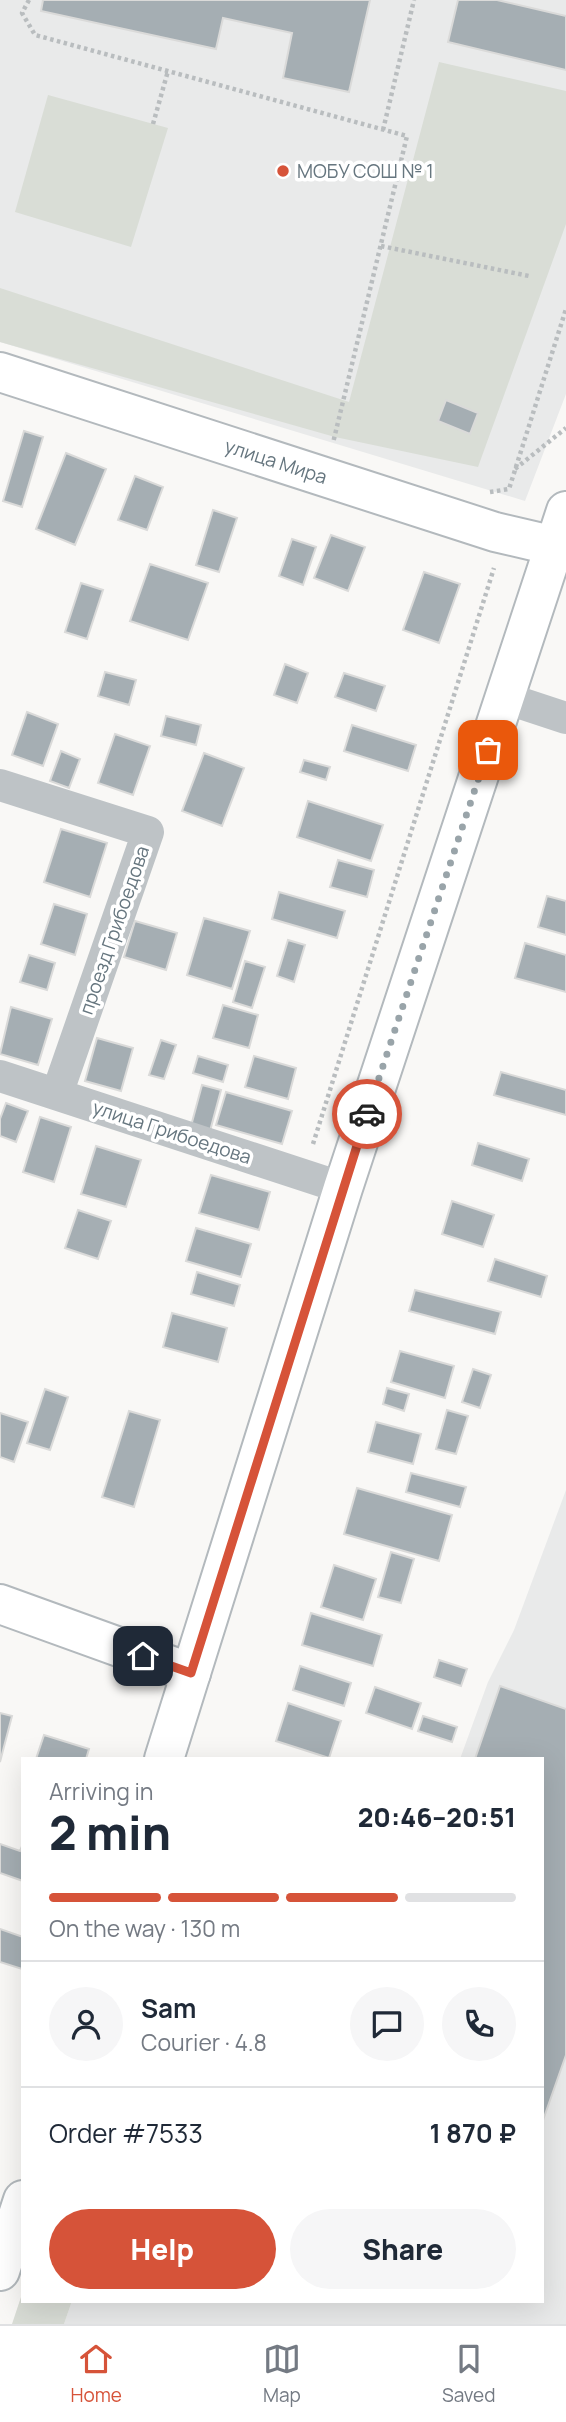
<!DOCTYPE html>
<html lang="en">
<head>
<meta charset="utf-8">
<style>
  body { margin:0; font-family:Manrope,sans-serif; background:#f6f6f7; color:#1f2937; height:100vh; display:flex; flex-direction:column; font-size:26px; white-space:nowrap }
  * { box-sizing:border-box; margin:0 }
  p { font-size:23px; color:#747a83 }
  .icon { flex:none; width:38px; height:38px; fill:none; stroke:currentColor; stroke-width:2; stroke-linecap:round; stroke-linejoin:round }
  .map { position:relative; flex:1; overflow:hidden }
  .panel { position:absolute; left:21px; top:1757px; width:523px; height:546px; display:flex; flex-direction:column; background:#fff; border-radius:0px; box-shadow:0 7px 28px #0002 }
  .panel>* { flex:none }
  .pin { position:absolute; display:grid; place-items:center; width:60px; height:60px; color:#fff; margin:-30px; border-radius:14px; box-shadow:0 4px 10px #0006 }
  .courier { position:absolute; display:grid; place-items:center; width:70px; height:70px; margin:-35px; border:5px solid #d65339; border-radius:50%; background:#fff; color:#222; box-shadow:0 2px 9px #0007 }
  .head em { font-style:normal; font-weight:800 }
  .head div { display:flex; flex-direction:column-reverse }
  .head { display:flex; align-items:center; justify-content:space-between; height:119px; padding:0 28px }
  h1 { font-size:46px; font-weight:800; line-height:52px }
  .bar { display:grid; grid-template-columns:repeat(4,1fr); gap:10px 7px; align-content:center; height:84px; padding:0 28px }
  .bar i { height:9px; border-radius:5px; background:#e0e1e3 }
  .bar .active { background:#d65339 }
  .bar p { grid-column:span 4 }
  .line { display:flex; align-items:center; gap:18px; padding:0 28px; border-top:2px solid #e0e1e3 }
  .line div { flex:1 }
  .round { display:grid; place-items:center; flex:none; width:74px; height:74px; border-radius:37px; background:#f6f6f7 }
  .cta { display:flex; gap:14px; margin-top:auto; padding:14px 28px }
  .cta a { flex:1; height:80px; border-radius:42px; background:#d65339; color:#fff; font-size:28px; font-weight:800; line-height:80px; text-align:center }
  .cta a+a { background:#f6f6f7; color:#1f2937 }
  .tab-bar { display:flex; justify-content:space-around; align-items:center; height:98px; border-top:2px solid #e0e1e3; background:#fff; font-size:19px; color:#747a83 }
  .tab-bar a { display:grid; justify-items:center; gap:4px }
  .tab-bar .active { color:#d65339 }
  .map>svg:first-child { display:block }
</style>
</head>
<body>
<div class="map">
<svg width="566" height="2324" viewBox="0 0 566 2324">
  <rect width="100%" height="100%" fill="#f9f8f6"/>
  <!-- built -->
  <path fill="#e9eaea" d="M 0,0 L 566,0 L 566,394 L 525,501 L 0,342 Z
    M 566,1490 L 566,2324 L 64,2324 L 72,2301 L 542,2301 L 542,1759 L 460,1759 L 488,1682 L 514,1630 Z"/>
  <!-- green -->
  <path fill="#d9ddd6" d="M 439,62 L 566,91 L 566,224 L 478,467 L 335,437 L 0,342 L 0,288 L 349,402 Z
    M 48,95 L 168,128 L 131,247 L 15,212 Z
    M 23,2291 L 23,2301 L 72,2301 L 64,2324 L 12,2324 Z"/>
  <!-- building -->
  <path fill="#a5aeb3" stroke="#dadad9" stroke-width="2" d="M 43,0 L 370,0 L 349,92 L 283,78 L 292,33 L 223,18 L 216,49 L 41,11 Z
    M 458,0 L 497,0 L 566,16 L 566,70 L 448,42 Z
    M 446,400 L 478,413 L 470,434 L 438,421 Z
    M 24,431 L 43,437 L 22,507 L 3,501 Z
    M 66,453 L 106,469 L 75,545 L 36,529 Z
    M 135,476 L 163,487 L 147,530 L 118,520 Z
    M 213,510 L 237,518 L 219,572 L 196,565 Z
    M 331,535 L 365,547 L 348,591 L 314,578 Z
    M 292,539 L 316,547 L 303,585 L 279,576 Z
    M 150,564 L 208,583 L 188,640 L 130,621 Z
    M 424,572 L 460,584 L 439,643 L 403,630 Z
    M 81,583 L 103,590 L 87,639 L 65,632 Z
    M 285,664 L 308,673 L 297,703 L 274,695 Z
    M 105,672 L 136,680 L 129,705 L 98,696 Z
    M 344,673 L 385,686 L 376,711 L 335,697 Z
    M 27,712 L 58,724 L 43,766 L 12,755 Z
    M 166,716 L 201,725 L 196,745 L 161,736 Z
    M 352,725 L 416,745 L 408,771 L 344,751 Z
    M 115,734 L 150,746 L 133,795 L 98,783 Z
    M 61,751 L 80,759 L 69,788 L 50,781 Z
    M 204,753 L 244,768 L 222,826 L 182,811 Z
    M 304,760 L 330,767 L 326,780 L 300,772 Z
    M 308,801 L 383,825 L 371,861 L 297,837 Z
    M 61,829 L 107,843 L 90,897 L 44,882 Z
    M 338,860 L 374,870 L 367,897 L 330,887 Z
    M 279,892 L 345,911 L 337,938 L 272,919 Z
    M 547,896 L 566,901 L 566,935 L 538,927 Z
    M 54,904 L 87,914 L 75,955 L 41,944 Z
    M 204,918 L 250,931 L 232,989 L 187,975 Z
    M 135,921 L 177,933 L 166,970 L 124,957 Z
    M 288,940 L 305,945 L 294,982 L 277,976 Z
    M 525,943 L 566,955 L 566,992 L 515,978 Z
    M 29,955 L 55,963 L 47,990 L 20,982 Z
    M 245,961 L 265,967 L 252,1008 L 233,1002 Z
    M 223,1005 L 258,1015 L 249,1048 L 213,1038 Z
    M 11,1007 L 52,1019 L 38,1065 L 0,1054 Z
    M 97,1038 L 133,1048 L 121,1091 L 85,1081 Z
    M 161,1040 L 176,1045 L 164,1079 L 149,1075 Z
    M 198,1056 L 228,1065 L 223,1082 L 193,1073 Z
    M 254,1056 L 296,1068 L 288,1099 L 245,1087 Z
    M 501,1072 L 566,1090 L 566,1115 L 494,1095 Z
    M 202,1085 L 221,1090 L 210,1131 L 191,1126 Z
    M 226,1092 L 292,1111 L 282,1144 L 216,1125 Z
    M 6,1103 L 28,1111 L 16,1142 L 0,1136 L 0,1119 Z
    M 40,1117 L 71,1127 L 54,1182 L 23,1172 Z
    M 478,1143 L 529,1159 L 522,1181 L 472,1165 Z
    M 96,1146 L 141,1160 L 126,1207 L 81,1194 Z
    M 211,1175 L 270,1192 L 259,1230 L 199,1213 Z
    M 452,1201 L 494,1215 L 483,1247 L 442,1234 Z
    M 78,1210 L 111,1221 L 98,1259 L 65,1248 Z
    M 196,1228 L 251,1244 L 241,1277 L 186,1261 Z
    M 495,1259 L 547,1276 L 541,1297 L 488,1281 Z
    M 197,1272 L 240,1285 L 234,1306 L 191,1294 Z
    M 415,1290 L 501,1312 L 495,1334 L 409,1311 Z
    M 172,1313 L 227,1328 L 218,1362 L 163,1347 Z
    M 400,1351 L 454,1366 L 445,1398 L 391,1382 Z
    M 473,1369 L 491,1375 L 480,1408 L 462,1402 Z
    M 387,1388 L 409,1394 L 404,1411 L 383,1404 Z
    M 45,1389 L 68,1397 L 50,1450 L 27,1443 Z
    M 447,1410 L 468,1416 L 456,1454 L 436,1449 Z
    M 129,1411 L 160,1420 L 134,1507 L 102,1497 Z
    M 0,1413 L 28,1422 L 14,1462 L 0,1457 Z
    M 376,1422 L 421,1434 L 413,1464 L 368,1452 Z
    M 411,1473 L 466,1487 L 460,1507 L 406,1492 Z
    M 357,1488 L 452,1515 L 439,1561 L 344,1534 Z
    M 391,1552 L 414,1559 L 401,1603 L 378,1597 Z
    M 334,1565 L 376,1579 L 363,1620 L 321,1607 Z
    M 311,1613 L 382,1635 L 373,1666 L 302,1645 Z
    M 439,1660 L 467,1669 L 461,1686 L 434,1677 Z
    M 300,1666 L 351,1683 L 344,1706 L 293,1690 Z
    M 500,1686 L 566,1709 L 566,2055 L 542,2123 L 542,1759 L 475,1759 Z
    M 375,1687 L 421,1703 L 412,1729 L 366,1713 Z
    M 288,1703 L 341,1721 L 329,1758 L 276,1741 Z
    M 0,1713 L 12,1716 L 0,1762 Z
    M 423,1716 L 457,1727 L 452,1742 L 418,1731 Z
    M 44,1735 L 89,1749 L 86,1759 L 36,1759 Z
    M 0,1844 L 20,1851 L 23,1844 L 23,1881 L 0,1873 Z
    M 0,1929 L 23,1937 L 22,1969 L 0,1962 Z"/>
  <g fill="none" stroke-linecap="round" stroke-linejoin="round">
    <!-- secondary casing -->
    <g stroke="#b3b9bd" stroke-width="42">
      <g id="secondary">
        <path id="s1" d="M 0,372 L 495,532 L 555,546"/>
        <path d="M 0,1604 L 191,1673"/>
        <path d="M 164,1759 L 343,1188 L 566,511"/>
        <path d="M 0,2271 L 23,2200"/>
      </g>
    </g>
    <!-- path -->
    <path stroke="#b9bdbf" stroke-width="4.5" stroke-dasharray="3.5 3.5" stroke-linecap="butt" d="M 29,0 L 22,13 L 35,35 L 407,136 L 333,443
      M 153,124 L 168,71
      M 383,130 L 414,0
      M 381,246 L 529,276
      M 515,469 L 566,428
      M 490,492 L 509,489 L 566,309
      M 313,1144 L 494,568"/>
    <!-- street -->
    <path stroke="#bec3c6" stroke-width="32" d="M 505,698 L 566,718
      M 0,785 L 148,832 L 57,1094
      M 0,1076 L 343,1188"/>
    <!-- secondary -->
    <use href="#secondary" stroke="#fff" stroke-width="38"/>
  </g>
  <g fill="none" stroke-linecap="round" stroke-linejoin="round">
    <!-- done -->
    <path stroke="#99a4a9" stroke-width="7" stroke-dasharray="0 12.6" d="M 367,1114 L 488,750"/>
    <!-- route -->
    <path stroke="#d65339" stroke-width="9" d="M 143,1656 L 191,1673 L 367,1114"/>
  </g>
  <!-- markers -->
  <circle fill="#d65339" stroke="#fff" stroke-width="2.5" cx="283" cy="171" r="7"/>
  <g text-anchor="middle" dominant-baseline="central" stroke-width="7" stroke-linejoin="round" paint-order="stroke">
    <!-- poi labels -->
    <g font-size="19" fill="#66767f" stroke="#fff" text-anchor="start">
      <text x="297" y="171">МОБУ СОШ № 1</text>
    </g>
    <!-- street labels -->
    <g font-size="19" fill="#66767f" stroke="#fff">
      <text stroke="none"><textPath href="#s1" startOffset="290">улица Мира</textPath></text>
      <text transform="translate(114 930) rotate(-71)">проезд Грибоедова</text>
      <text transform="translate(172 1132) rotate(18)">улица Грибоедова</text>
    </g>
  </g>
</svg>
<div class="pin" style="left:488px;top:750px;background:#ea580c"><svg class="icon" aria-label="bag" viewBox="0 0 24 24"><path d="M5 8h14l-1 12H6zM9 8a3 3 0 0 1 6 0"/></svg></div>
<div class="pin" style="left:143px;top:1656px;background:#1f2937"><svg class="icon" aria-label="home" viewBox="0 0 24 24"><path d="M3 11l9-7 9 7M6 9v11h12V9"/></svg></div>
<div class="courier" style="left:367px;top:1114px"><svg class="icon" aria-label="car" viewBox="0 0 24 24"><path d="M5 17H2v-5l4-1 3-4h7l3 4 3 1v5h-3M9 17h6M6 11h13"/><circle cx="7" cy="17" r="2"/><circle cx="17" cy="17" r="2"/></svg></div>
<section class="panel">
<div class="head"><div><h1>2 min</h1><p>Arriving in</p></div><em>20:46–20:51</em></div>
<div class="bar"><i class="active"></i><i class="active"></i><i class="active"></i><i></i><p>On the way · 130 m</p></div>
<div class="line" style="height:126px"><a class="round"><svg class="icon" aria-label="person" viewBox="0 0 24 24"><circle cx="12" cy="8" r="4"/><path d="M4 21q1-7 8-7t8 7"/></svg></a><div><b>Sam</b><p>Courier · 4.8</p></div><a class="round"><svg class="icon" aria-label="chat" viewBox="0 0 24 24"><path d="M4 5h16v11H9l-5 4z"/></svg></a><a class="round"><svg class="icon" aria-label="phone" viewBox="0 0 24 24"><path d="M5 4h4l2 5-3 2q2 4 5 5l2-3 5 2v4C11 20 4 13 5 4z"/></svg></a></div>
<div class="line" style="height:91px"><div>Order #7533</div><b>1 870 ₽</b></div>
<div class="cta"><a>Help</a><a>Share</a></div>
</section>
</div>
<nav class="tab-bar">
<a class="active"><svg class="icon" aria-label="home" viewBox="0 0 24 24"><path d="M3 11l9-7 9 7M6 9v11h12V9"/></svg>Home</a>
<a><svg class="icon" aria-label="map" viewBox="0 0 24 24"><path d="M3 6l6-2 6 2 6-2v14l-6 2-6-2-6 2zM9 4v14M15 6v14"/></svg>Map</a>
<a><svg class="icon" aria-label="saved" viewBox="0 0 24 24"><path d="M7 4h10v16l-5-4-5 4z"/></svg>Saved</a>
</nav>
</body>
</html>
